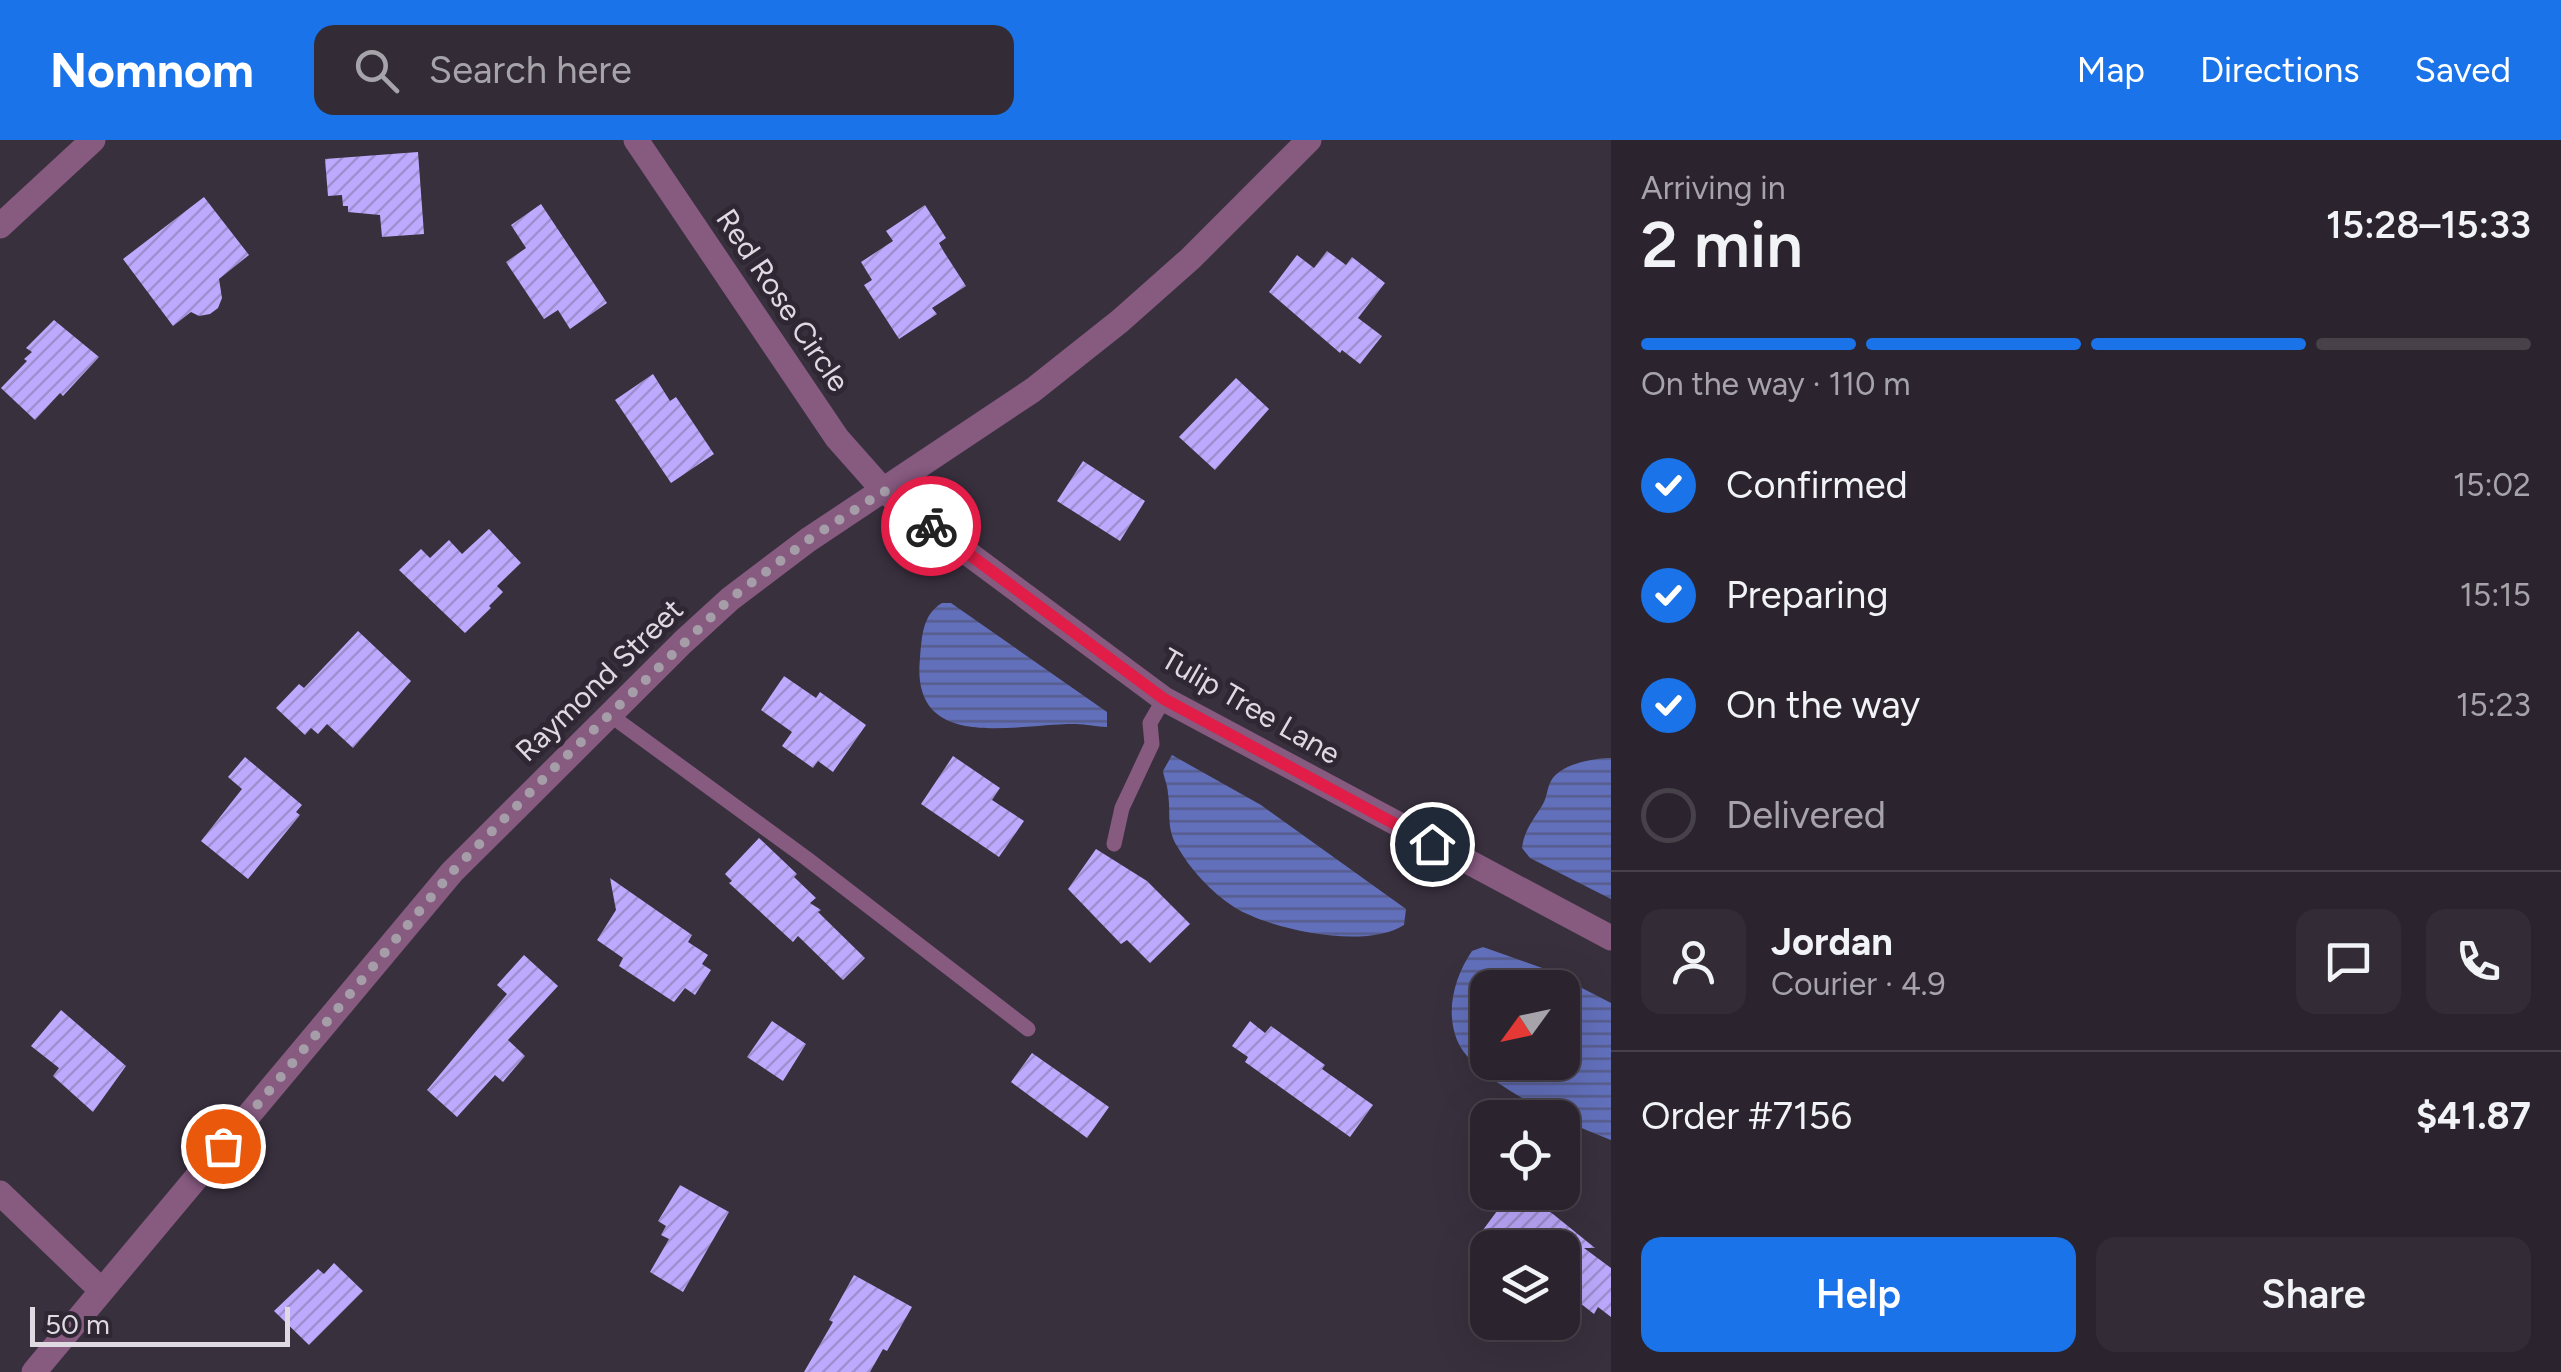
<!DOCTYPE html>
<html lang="en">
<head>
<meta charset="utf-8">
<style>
  body { margin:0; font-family:Figtree,sans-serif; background:#332c36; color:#f1f3f6; height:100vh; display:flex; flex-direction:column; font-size:38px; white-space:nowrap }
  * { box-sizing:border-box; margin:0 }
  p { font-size:32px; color:#a6a4aa }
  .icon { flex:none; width:55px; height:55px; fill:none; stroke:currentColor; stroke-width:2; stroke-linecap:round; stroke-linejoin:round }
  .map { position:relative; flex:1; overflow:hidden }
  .drawer { display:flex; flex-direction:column; background:#2b242e; width:950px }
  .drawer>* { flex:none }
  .needle { width:65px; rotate:237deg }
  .tools { position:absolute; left:1470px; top:830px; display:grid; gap:20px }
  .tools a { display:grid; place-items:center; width:110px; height:110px; border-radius:20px; background:#2b242e; box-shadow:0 10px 40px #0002,0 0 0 2px #47414a; font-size:50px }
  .scale { position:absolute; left:30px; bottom:25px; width:260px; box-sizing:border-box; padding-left:10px; border:5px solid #dfd9e2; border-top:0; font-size:28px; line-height:35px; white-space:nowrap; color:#dfd9e2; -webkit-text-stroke:8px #2f2734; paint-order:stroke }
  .pin { position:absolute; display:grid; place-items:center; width:85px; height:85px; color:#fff; margin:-42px; border:5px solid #fff; border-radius:50%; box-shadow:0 2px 10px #0007 }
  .courier { position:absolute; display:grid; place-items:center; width:100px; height:100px; margin:-50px; border:8px solid #e11d48; border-radius:50%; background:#fff; color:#222; box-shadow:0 2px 12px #0007 }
  .headline em { font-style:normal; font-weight:600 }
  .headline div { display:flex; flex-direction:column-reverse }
  .headline { display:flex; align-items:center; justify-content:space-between; height:170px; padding:0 30px }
  h1 { font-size:65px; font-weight:600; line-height:75px }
  .bar { display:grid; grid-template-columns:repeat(4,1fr); gap:15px 10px; align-content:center; height:120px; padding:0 30px }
  .bar i { height:12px; border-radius:8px; background:#47414a }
  .bar .selected { background:#1a73e8 }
  .bar p { grid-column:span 4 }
  .line { display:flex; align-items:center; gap:25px; padding:0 30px; border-top:2px solid #47414a }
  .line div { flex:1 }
  .round { display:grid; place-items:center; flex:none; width:105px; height:105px; border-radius:20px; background:#332c36 }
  ol { padding:0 30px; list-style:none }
  li { display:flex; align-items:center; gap:30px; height:110px }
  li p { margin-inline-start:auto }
  li .icon { padding:10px; border-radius:50%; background:#1a73e8; color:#fff; stroke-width:4 }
  li:last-child { color:#a6a4aa }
  li i { width:55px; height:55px; border:5px solid #47414a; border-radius:50% }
  .primary-button { display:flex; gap:20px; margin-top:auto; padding:20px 30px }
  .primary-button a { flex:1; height:115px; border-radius:20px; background:#1a73e8; color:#fff; font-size:40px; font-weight:600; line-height:115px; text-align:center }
  .primary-button a+a { background:#332c36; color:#f1f3f6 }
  header { display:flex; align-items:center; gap:60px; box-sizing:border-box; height:140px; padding:0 50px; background:#1a73e8; color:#fff }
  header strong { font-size:48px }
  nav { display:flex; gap:55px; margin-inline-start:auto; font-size:35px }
  .search { width:700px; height:90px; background:#332c36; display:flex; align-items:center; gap:25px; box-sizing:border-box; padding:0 35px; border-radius:20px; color:#a6a4aa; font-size:38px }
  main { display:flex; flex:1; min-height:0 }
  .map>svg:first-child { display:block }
</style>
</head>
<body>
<header>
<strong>Nomnom</strong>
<div class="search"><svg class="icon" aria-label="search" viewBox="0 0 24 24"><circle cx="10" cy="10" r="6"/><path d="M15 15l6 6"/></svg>Search here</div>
<nav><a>Map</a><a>Directions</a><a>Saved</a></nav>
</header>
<main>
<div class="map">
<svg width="1611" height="1232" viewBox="0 0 1611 1232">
  <defs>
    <pattern id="water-rules" width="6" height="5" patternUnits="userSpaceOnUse" patternTransform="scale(2.5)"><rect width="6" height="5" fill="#6270bc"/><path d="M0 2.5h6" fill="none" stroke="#565d8c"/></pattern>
    <pattern id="building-hatch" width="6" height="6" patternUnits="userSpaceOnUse" patternTransform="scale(2.5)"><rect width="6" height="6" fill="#bdaafe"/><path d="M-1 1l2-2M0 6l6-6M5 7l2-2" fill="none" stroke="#9e90d0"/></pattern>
  </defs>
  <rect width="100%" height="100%" fill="#39303e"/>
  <!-- water -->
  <path fill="url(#water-rules)" fill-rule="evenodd" d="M 942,463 L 951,463 L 1107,572 L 1107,587 C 1097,587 1086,584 1076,584 C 1017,583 910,615 920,518 C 922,497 922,475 942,463 Z
    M 1172,615 L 1261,665 L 1406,769 L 1404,785 C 1366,810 1271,790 1234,767 C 1211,752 1190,729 1177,706 C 1166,688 1171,672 1168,654 C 1168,646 1164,638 1163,631 Z
    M 1611,618 L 1611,759 L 1530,718 L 1522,708 C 1524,690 1534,679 1543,664 C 1547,657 1547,648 1551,641 C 1560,624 1594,618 1611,618 Z
    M 1483,807 L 1545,829 L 1611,863 L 1611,1000 C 1573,986 1473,941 1457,900 C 1445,870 1455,836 1472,811 ZM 1488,848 L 1562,848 L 1562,922 L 1488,922 Z"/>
  <!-- building -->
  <path fill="url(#building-hatch)" d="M 418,12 L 424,94 L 382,97 L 380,75 L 348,72 L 348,66 L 343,66 L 342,55 L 328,56 L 325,19 Z
    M 204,57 L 249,115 L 219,139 L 222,158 L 218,168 L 210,174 L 199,176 L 191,172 L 173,186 L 123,119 Z
    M 541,64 L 607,163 L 570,189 L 558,170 L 544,179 L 506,122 L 526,108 L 511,85 Z
    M 925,65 L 946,98 L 939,103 L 944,112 L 966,146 L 932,168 L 937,174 L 899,199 L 864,145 L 872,140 L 861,122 L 893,101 L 886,91 Z
    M 1327,111 L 1346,125 L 1352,117 L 1385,143 L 1358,178 L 1382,196 L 1360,224 L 1342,210 L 1340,213 L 1269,152 L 1297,115 L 1314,128 Z
    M 54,180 L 99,217 L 63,256 L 60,253 L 35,280 L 1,248 L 27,221 L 24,219 L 32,212 L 26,208 Z
    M 653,234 L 670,261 L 676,257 L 714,314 L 671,343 L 615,260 Z
    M 1236,238 L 1269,269 L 1215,330 L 1179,297 Z
    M 1083,321 L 1145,361 L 1120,401 L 1057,361 Z
    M 489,389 L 521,423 L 497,446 L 503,452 L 489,466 L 491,468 L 465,493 L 399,430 L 421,409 L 430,418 L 449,400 L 462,414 Z
    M 358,491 L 411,541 L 353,608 L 327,584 L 318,594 L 311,588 L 305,595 L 276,568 L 299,544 L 304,548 Z
    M 784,536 L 816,558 L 820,552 L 866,585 L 833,632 L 818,621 L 813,628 L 782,606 L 792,592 L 761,570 Z
    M 953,616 L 1000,648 L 992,660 L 1024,681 L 999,717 L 921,664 Z
    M 245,617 L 302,665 L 296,672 L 300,675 L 248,739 L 201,701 L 242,649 L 228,637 Z
    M 759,698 L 797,734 L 794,737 L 816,758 L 810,763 L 821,770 L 818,772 L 865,818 L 843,840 L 798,796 L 793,802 L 729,743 L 732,741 L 725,734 Z
    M 1096,709 L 1147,741 L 1190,784 L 1150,823 L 1127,800 L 1121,804 L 1068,749 Z
    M 610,738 L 692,795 L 688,802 L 708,815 L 702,824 L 711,830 L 695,855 L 685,848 L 674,862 L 619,826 L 623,818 L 597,800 L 616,770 Z
    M 524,815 L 558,846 L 508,900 L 525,916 L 503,942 L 495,935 L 457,977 L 427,950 L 507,854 L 497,845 Z
    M 61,870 L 126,926 L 93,972 L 53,936 L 59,928 L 31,906 Z
    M 772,881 L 806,904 L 783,941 L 747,917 Z
    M 1250,881 L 1265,893 L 1271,886 L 1325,925 L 1322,929 L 1373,965 L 1350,997 L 1245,922 L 1248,917 L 1232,906 Z
    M 1032,913 L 1109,967 L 1087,998 L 1011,942 Z
    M 680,1045 L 729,1072 L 683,1152 L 650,1132 L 669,1099 L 661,1095 L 666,1086 L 658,1081 Z
    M 1511,1052 L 1520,1052 L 1553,1074 L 1595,1108 L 1584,1108 L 1611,1128 L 1611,1177 L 1598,1167 L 1594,1174 L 1562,1149 L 1562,1108 L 1497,1108 L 1480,1094 Z
    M 334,1123 L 363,1151 L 309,1205 L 274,1171 L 318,1129 L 324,1134 Z
    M 854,1135 L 912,1167 L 887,1211 L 883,1209 L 870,1232 L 804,1232 L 833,1182 L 829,1180 Z"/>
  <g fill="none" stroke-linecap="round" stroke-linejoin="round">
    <!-- service -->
    <path stroke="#875a80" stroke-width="15" d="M 610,575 L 806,718 L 1028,889
      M 1114,704 L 1122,668 L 1152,604 L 1150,583 L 1164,559"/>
    <!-- minor -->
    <path stroke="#875a80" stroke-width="25" d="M 636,0 L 837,298 L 884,351 L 1164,559 L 1611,798
      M 0,86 L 93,0
      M 0,1053 L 100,1149"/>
    <!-- tertiary -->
    <path stroke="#875a80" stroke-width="25" d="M 34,1232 L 452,732 L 683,502 L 730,459 L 808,400 L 1033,250 L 1120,181 L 1190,119 L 1309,0"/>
  </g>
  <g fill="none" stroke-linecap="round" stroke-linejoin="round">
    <!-- done -->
    <path stroke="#a59ea9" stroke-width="10" stroke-dasharray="0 18" d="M 223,1006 L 452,732 L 553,629 L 730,459 L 808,400 L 884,351 L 931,386"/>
    <!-- route -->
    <path stroke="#e11d48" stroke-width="12" d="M 931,386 L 1164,559 L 1432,704"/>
  </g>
  <g text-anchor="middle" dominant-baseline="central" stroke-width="10" stroke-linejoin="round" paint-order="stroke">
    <!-- street labels -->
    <g font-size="30" fill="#dfd9e2" stroke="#2f2734">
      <text transform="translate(783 160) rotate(56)">Red Rose Circle</text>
      <text transform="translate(599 540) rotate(-44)">Raymond Street</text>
      <text transform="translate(1251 566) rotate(30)">Tulip Tree Lane</text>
    </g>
  </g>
</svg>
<div class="tools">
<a><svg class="needle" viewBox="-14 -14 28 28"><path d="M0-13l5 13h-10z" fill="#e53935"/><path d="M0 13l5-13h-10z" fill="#a6a4aa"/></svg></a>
<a><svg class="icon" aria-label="locate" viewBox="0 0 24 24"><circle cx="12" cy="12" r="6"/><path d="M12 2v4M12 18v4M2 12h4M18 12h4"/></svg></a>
<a><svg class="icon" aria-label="layers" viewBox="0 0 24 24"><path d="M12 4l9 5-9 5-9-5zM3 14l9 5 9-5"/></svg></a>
</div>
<div class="scale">50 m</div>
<div class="pin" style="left:223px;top:1006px;background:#ea580c"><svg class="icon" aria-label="bag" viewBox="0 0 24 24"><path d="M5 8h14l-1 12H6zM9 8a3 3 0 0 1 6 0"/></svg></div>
<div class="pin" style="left:1432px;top:704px;background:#1f2937"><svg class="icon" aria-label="home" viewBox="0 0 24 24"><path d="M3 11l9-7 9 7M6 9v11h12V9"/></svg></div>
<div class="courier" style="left:931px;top:386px"><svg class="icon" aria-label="bike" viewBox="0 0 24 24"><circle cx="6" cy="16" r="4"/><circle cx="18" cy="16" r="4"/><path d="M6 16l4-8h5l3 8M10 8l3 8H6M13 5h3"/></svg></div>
</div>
<section class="drawer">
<div class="headline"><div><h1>2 min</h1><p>Arriving in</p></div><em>15:28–15:33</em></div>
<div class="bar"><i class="selected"></i><i class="selected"></i><i class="selected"></i><i></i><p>On the way · 110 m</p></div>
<ol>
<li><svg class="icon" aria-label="check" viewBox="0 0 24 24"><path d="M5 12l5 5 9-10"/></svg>Confirmed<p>15:02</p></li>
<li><svg class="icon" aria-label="check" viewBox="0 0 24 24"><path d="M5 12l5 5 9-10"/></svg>Preparing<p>15:15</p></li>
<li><svg class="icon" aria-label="check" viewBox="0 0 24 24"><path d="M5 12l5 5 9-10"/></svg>On the way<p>15:23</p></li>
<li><i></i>Delivered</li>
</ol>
<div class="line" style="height:180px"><a class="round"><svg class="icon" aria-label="person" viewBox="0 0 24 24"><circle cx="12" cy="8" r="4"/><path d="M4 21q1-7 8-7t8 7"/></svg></a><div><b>Jordan</b><p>Courier · 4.9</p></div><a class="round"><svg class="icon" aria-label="chat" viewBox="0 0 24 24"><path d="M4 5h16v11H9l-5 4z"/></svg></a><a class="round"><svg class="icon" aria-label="phone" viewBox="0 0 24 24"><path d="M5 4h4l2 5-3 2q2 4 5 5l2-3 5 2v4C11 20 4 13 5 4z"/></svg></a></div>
<div class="line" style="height:130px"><div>Order #7156</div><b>$41.87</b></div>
<div class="primary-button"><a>Help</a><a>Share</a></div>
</section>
</main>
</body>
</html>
